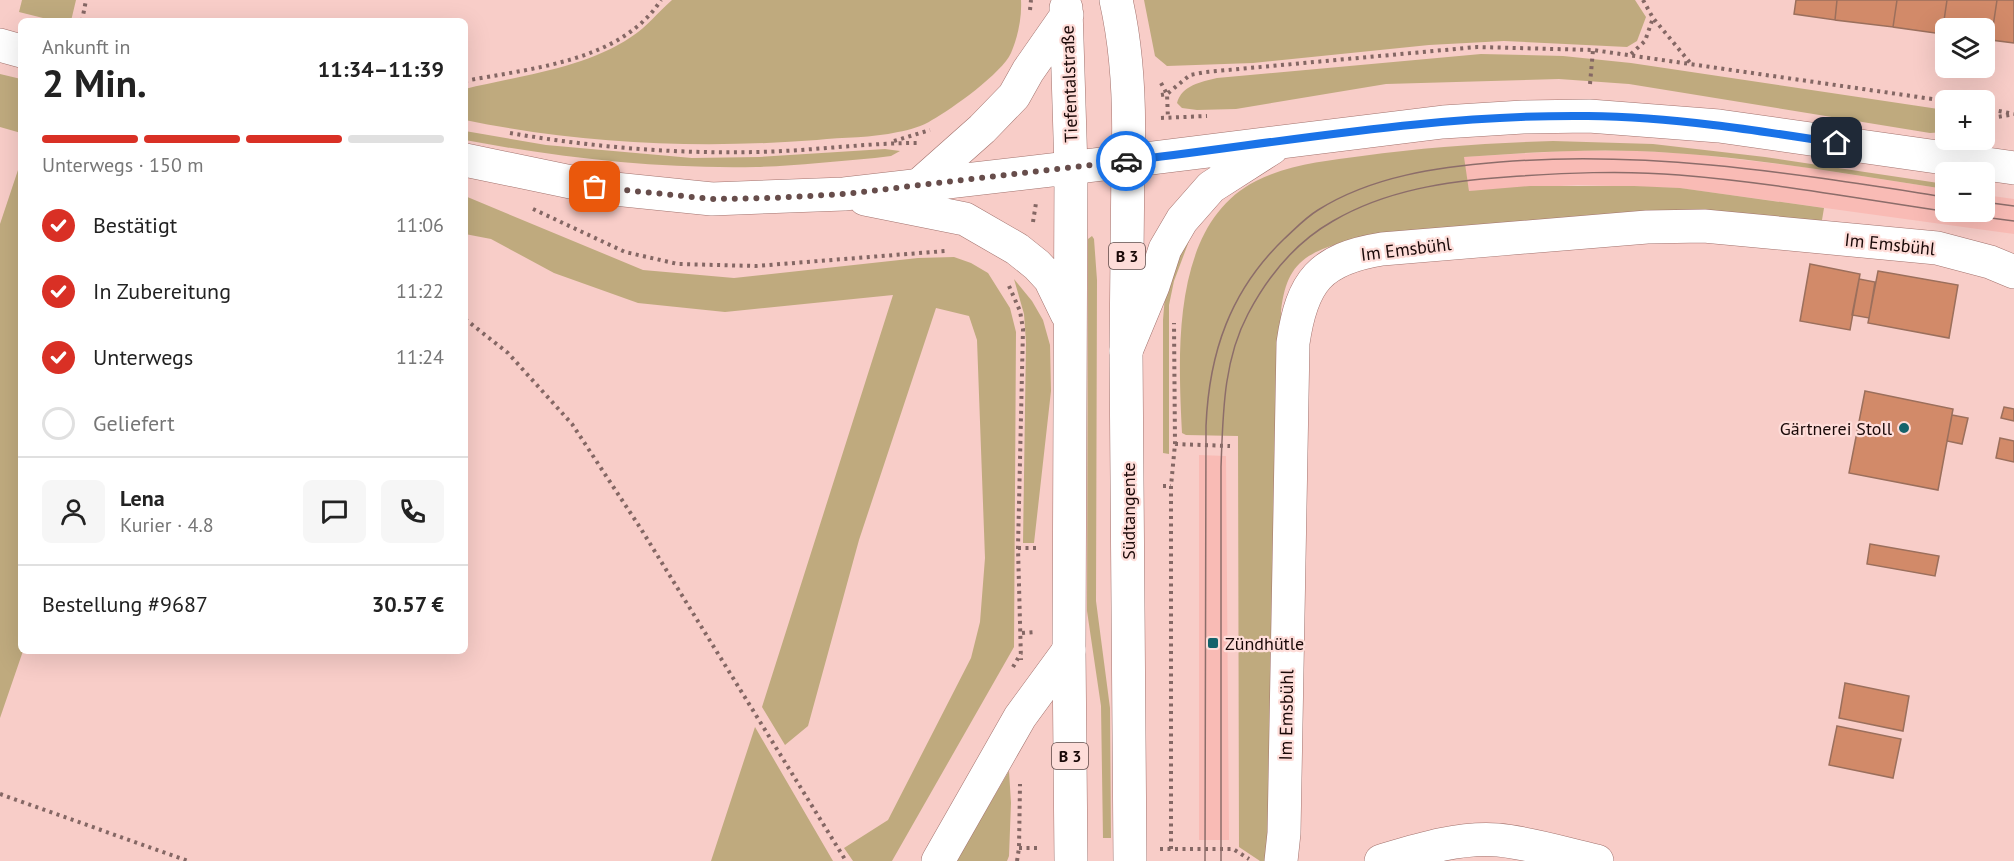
<!DOCTYPE html>
<html lang="de">
<head>
<meta charset="utf-8">
<style>
  body { margin:0; font-family:"PT Sans",sans-serif; background:#f6f6f6; color:#222; height:100vh; display:flex; flex-direction:column; font-size:22px; white-space:nowrap }
  * { box-sizing:border-box; margin:0 }
  p { font-size:20px; color:#767676 }
  .icon { flex:none; width:33px; height:33px; fill:none; stroke:currentColor; stroke-width:2; stroke-linecap:round; stroke-linejoin:round }
  .map { position:relative; flex:1; overflow:hidden }
  .panel { position:absolute; left:18px; top:18px; width:450px; height:636px; display:flex; flex-direction:column; background:#fff; border-radius:9px; box-shadow:0 6px 24px #0002 }
  .panel>* { flex:none }
  .tools { position:absolute; left:1935px; top:18px; display:grid; gap:12px }
  .tools a { display:grid; place-items:center; width:60px; height:60px; border-radius:9px; background:#fff; box-shadow:0 6px 24px #0002; font-size:30px }
  .pin { position:absolute; display:grid; place-items:center; width:51px; height:51px; color:#fff; margin:-26px; border-radius:12px; box-shadow:0 3px 9px #0006 }
  .courier { position:absolute; display:grid; place-items:center; width:60px; height:60px; margin:-30px; border:4px solid #1a73e8; border-radius:50%; background:#fff; color:#222; box-shadow:0 2px 8px #0007 }
  .headline em { font-style:normal; font-weight:700 }
  .headline div { display:flex; flex-direction:column-reverse }
  .headline { display:flex; align-items:center; justify-content:space-between; height:102px; padding:0 24px }
  h1 { font-size:39px; font-weight:700; line-height:45px }
  .bar { display:grid; grid-template-columns:repeat(4,1fr); gap:9px 6px; align-content:center; height:72px; padding:0 24px }
  .bar i { height:8px; border-radius:4px; background:#e0e0e0 }
  .bar .active { background:#d93025 }
  .bar p { grid-column:span 4 }
  .line { display:flex; align-items:center; gap:15px; padding:0 24px; border-top:2px solid #e0e0e0 }
  .line div { flex:1 }
  .round { display:grid; place-items:center; flex:none; width:63px; height:63px; border-radius:9px; background:#f6f6f6 }
  ol { padding:0 24px; list-style:none }
  li { display:flex; align-items:center; gap:18px; height:66px }
  li p { margin-inline-start:auto }
  li .icon { padding:6px; border-radius:50%; background:#d93025; color:#fff; stroke-width:4 }
  li:last-child { color:#767676 }
  li i { width:33px; height:33px; border:3px solid #e0e0e0; border-radius:50% }
  .map>svg:first-child { display:block }
</style>
</head>
<body>
<div class="map">
<svg width="2014" height="861" viewBox="0 0 2014 861">
  <rect width="100%" height="100%" fill="#f8cdc8"/>
  <!-- built -->
  <path fill="#f9bbb5" d="M 1566,151 L 1639,151 L 1693,154 L 1803,167 L 1945,189 L 1946,212 L 1984,212 L 1985,195 L 2014,199 L 2014,234 L 1679,188 L 1578,185 L 1469,191 L 1463,157 Z
    M 1199,455 L 1226,456 L 1229,840 L 1199,840 Z"/>
  <!-- green -->
  <path fill="#bfaa7e" d="M 22,0 L 76,0 L 71,21 L 55,21 L 19,12 Z
    M 672,0 L 1021,0 C 1022,17 1018,37 1011,53 C 1002,73 952,109 932,120 C 923,126 909,130 898,132 C 872,138 843,137 817,140 C 699,149 581,144 465,120 L 465,89 C 518,76 586,68 631,37 C 647,27 658,12 672,0 Z
    M 1144,0 L 1635,0 L 1646,17 L 1637,41 L 1627,47 L 1504,41 L 1429,45 L 1253,63 L 1167,66 L 1155,56 Z
    M 1481,54 L 1563,56 L 1631,63 L 1945,110 L 1945,132 L 1930,133 L 1629,84 L 1559,79 L 1386,84 L 1236,109 L 1197,110 L 1182,108 L 1177,103 C 1182,85 1201,82 1217,78 Z
    M 0,74 L 21,79 L 21,133 L 0,127 Z
    M 465,131 L 546,145 L 692,158 L 760,157 L 885,149 L 900,151 L 891,156 L 875,158 C 836,161 796,166 756,167 C 659,169 561,158 465,140 Z
    M 1553,141 L 1653,144 L 1765,157 L 1945,184 L 1945,189 C 1843,173 1741,155 1637,151 C 1579,149 1522,153 1464,157 L 1469,191 L 1530,186 L 1634,186 L 1680,188 L 1824,208 L 1821,226 L 1340,243 C 1300,255 1286,269 1281,311 L 1269,861 L 1260,861 L 1239,847 L 1238,436 L 1186,435 L 1182,433 C 1178,352 1171,224 1256,181 C 1289,164 1327,161 1362,156 C 1426,147 1488,143 1553,141 Z
    M 21,161 L 21,651 L 23,651 L 0,718 L 0,224 Z
    M 465,196 L 643,270 L 734,278 L 918,258 L 954,257 L 971,263 L 988,273 L 1010,308 L 1016,332 L 1014,647 L 892,861 L 853,861 L 844,848 L 888,820 L 971,658 L 980,622 L 985,558 L 977,340 L 969,316 L 936,308 L 859,540 L 808,726 L 785,745 L 762,707 L 893,295 L 725,312 L 638,303 L 554,273 L 491,239 L 465,234 Z
    M 1092,236 L 1094,239 L 1097,280 L 1096,601 L 1110,708 L 1111,838 L 1103,838 L 1101,706 L 1087,611 L 1088,239 Z
    M 1187,236 L 1189,241 L 1174,281 L 1169,305 L 1169,454 L 1163,453 L 1163,320 L 1165,295 Z
    M 1014,279 L 1032,301 L 1043,320 L 1050,345 L 1051,391 L 1034,543 L 1023,543 L 1026,342 L 1024,314 Z
    M 755,727 L 833,861 L 711,861 Z
    M 1009,771 L 1011,803 L 1009,856 L 1007,861 L 956,861 Z"/>
  <!-- building -->
  <path fill="#d28a69" stroke="#9b6f5c" stroke-width="1.5" d="M 1796,0 L 1837,0 L 1835,20 L 1794,14 Z
    M 1837,0 L 1897,0 L 1893,27 L 1835,20 Z
    M 1897,0 L 1947,0 L 1942,34 L 1893,27 Z
    M 1947,0 L 1997,0 L 1991,40 L 1984,39 L 1984,28 L 1946,28 L 1946,34 L 1942,34 Z
    M 1997,0 L 2014,0 L 2014,43 L 1991,40 Z
    M 1810,264 L 1860,274 L 1850,330 L 1800,321 Z
    M 1878,271 L 1958,285 L 1949,338 L 1868,323 Z
    M 1859,279 L 1875,282 L 1869,318 L 1852,315 Z
    M 1865,391 L 1953,409 L 1938,490 L 1849,473 Z
    M 2004,407 L 2014,409 L 2014,421 L 2001,418 Z
    M 1952,415 L 1968,418 L 1962,444 L 1947,441 Z
    M 2000,438 L 2014,441 L 2014,462 L 1996,458 Z
    M 1870,544 L 1939,556 L 1935,576 L 1867,564 Z
    M 1845,683 L 1909,696 L 1903,731 L 1839,718 Z
    M 1837,726 L 1901,739 L 1893,778 L 1829,765 Z"/>
  <g fill="none" stroke-linecap="round" stroke-linejoin="round">
    <!-- minor casing -->
    <g stroke="#a2726d" stroke-width="34">
      <path id="minor" d="M 1116,0 C 1128,53 1130,107 1128,161 L 1443,122 L 1523,117 L 1589,116 L 1719,126 L 2014,168
        M 1066,8 L 1071,169
        M 919,185 L 982,129 L 1014,96 L 1028,71 L 1067,15
        M 1126,351 L 1153,286 L 1165,249 L 1182,220 L 1211,187 L 1272,148
        M 938,861 L 1020,717 L 1069,650
        M 1281,861 L 1284,833 L 1293,343 C 1302,281 1320,259 1382,249 L 1647,227 L 1704,226 L 1937,248 L 1990,262 L 2014,272
        M 1381,861 C 1418,850 1458,837 1498,840 C 1531,843 1565,854 1597,861"/>
    </g>
    <!-- major casing -->
    <g stroke="#a2726d" stroke-width="34">
      <path id="major" d="M 0,45 L 21,51
        M 465,160 L 595,187 L 712,199 L 844,194 L 1128,161 L 1126,351 L 1130,861
        M 865,199 L 965,219 L 1017,249 L 1037,265 L 1050,279 L 1067,314
        M 1071,861 L 1069,650 L 1071,169"/>
    </g>
    <!-- path -->
    <path stroke="#846764" stroke-width="4" stroke-dasharray="3 4.5" stroke-linecap="butt" d="M 1643,0 L 1653,18 L 1692,65
      M 1030,10 L 1031,0
      M 82,21 L 86,0
      M 1631,54 L 1645,41 L 1653,18
      M 465,81 C 531,68 621,62 661,0
      M 1161,83 L 1167,94 L 1168,119
      M 1590,84 L 1593,50
      M 1161,95 L 1167,94 L 1190,75 L 1206,72 L 1477,47 L 1593,50 L 1946,101
      M 1984,108 L 2014,114
      M 1161,118 L 1207,116
      M 1984,119 L 2010,115
      M 510,133 C 591,147 676,154 757,152 C 811,151 864,143 918,143
      M 894,141 L 930,130
      M 533,209 L 625,252 L 678,264 L 756,266 L 945,251
      M 1033,222 L 1036,203
      M 1009,286 L 1020,311 L 1023,329 L 1018,548 L 1021,660
      M 465,319 L 508,353 L 572,424 L 641,529 L 846,861
      M 1175,444 L 1230,446
      M 1163,486 L 1171,486
      M 1018,548 L 1036,548
      M 1022,633 L 1036,632
      M 1013,667 L 1021,653
      M 0,794 L 188,861
      M 1019,848 L 1039,848
      M 1160,849 L 1233,849 L 1249,859
      M 1171,849 L 1171,486 L 1175,444 L 1174,323
      M 1017,861 L 1019,848 L 1020,784"/>
    <!-- minor -->
    <use href="#minor" stroke="#fff" stroke-width="33"/>
    <!-- major -->
    <use href="#major" stroke="#fff" stroke-width="33"/>
    <!-- tram -->
    <path stroke="#8c6d6a" stroke-width="1.5" d="M 1984,202 L 2014,206
      M 1205,861 L 1206,426 C 1209,353 1230,291 1284,239 C 1295,229 1305,218 1318,210 C 1372,176 1438,167 1500,162 C 1653,150 1795,174 1946,197
      M 1221,861 L 1221,467 C 1223,415 1223,361 1248,314 C 1268,276 1296,242 1333,221 C 1386,190 1448,181 1507,177 C 1564,173 1622,170 1679,175 C 1791,184 1902,207 2014,221"/>
  </g>
  <g fill="none" stroke-linecap="round" stroke-linejoin="round">
    <!-- done -->
    <path stroke="#674d4b" stroke-width="6" stroke-dasharray="0 10.8" d="M 595,187 L 712,199 L 773,198 L 844,194 L 1126,161"/>
    <!-- route -->
    <path stroke="#1a73e8" stroke-width="8" d="M 1126,161 C 1279,143 1433,114 1588,116 C 1672,117 1755,130 1837,143"/>
  </g>
  <!-- markers -->
  <g fill="#15636b" stroke="#feddd9" stroke-width="2">
    <circle cx="1904" cy="428" r="6"/>
    <rect x="1207" y="637" width="12" height="12" rx="3"/>
  </g>
  <g text-anchor="middle" dominant-baseline="central" stroke-width="4.5" stroke-linejoin="round" paint-order="stroke">
    <!-- shield labels -->
    <g fill="#feddd9" stroke="#5e4846" stroke-width="1.5">
      <rect x="1109" y="243" width="36" height="26" rx="4.5"/>
      <rect x="1052" y="743" width="36" height="26" rx="4.5"/>
    </g>
    <g font-size="16" font-weight="bold" fill="#190807">
      <text x="1127" y="256">B 3</text>
      <text x="1070" y="756">B 3</text>
    </g>
    <!-- street labels -->
    <g font-size="18" fill="#190807" stroke="#feddd9">
      <text transform="translate(1069 84) rotate(-92)">Tiefentalstraße</text>
      <text transform="translate(1890 244) rotate(6)">Im Emsbühl</text>
      <text transform="translate(1406 249) rotate(-7)">Im Emsbühl</text>
      <text transform="translate(1128 511) rotate(-90)">Südtangente</text>
      <text transform="translate(1286 715) rotate(-89)">Im Emsbühl</text>
    </g>
    <!-- poi labels -->
    <g font-size="18" fill="#190807" stroke="#feddd9" text-anchor="end">
      <text x="1892" y="428">Gärtnerei Stoll</text>
      <text x="1225" y="643" text-anchor="start">Zündhütle</text>
    </g>
  </g>
</svg>
<div class="tools">
<a><svg class="icon" aria-label="layers" viewBox="0 0 24 24"><path d="M12 4l9 5-9 5-9-5zM3 14l9 5 9-5"/></svg></a>
<a>+</a>
<a>−</a>
</div>
<div class="pin" style="left:595px;top:187px;background:#ea580c"><svg class="icon" aria-label="bag" viewBox="0 0 24 24"><path d="M5 8h14l-1 12H6zM9 8a3 3 0 0 1 6 0"/></svg></div>
<div class="pin" style="left:1837px;top:143px;background:#1f2937"><svg class="icon" aria-label="home" viewBox="0 0 24 24"><path d="M3 11l9-7 9 7M6 9v11h12V9"/></svg></div>
<div class="courier" style="left:1126px;top:161px"><svg class="icon" aria-label="car" viewBox="0 0 24 24"><path d="M5 17H2v-5l4-1 3-4h7l3 4 3 1v5h-3M9 17h6M6 11h13"/><circle cx="7" cy="17" r="2"/><circle cx="17" cy="17" r="2"/></svg></div>
<section class="panel">
<div class="headline"><div><h1>2 Min.</h1><p>Ankunft in</p></div><em>11:34–11:39</em></div>
<div class="bar"><i class="active"></i><i class="active"></i><i class="active"></i><i></i><p>Unterwegs · 150 m</p></div>
<ol>
<li><svg class="icon" aria-label="check" viewBox="0 0 24 24"><path d="M5 12l5 5 9-10"/></svg>Bestätigt<p>11:06</p></li>
<li><svg class="icon" aria-label="check" viewBox="0 0 24 24"><path d="M5 12l5 5 9-10"/></svg>In Zubereitung<p>11:22</p></li>
<li><svg class="icon" aria-label="check" viewBox="0 0 24 24"><path d="M5 12l5 5 9-10"/></svg>Unterwegs<p>11:24</p></li>
<li><i></i>Geliefert</li>
</ol>
<div class="line" style="height:108px"><a class="round"><svg class="icon" aria-label="person" viewBox="0 0 24 24"><circle cx="12" cy="8" r="4"/><path d="M4 21q1-7 8-7t8 7"/></svg></a><div><b>Lena</b><p>Kurier · 4.8</p></div><a class="round"><svg class="icon" aria-label="chat" viewBox="0 0 24 24"><path d="M4 5h16v11H9l-5 4z"/></svg></a><a class="round"><svg class="icon" aria-label="phone" viewBox="0 0 24 24"><path d="M5 4h4l2 5-3 2q2 4 5 5l2-3 5 2v4C11 20 4 13 5 4z"/></svg></a></div>
<div class="line" style="height:78px"><div>Bestellung #9687</div><b>30.57 €</b></div>
</section>
</div>
</body>
</html>
